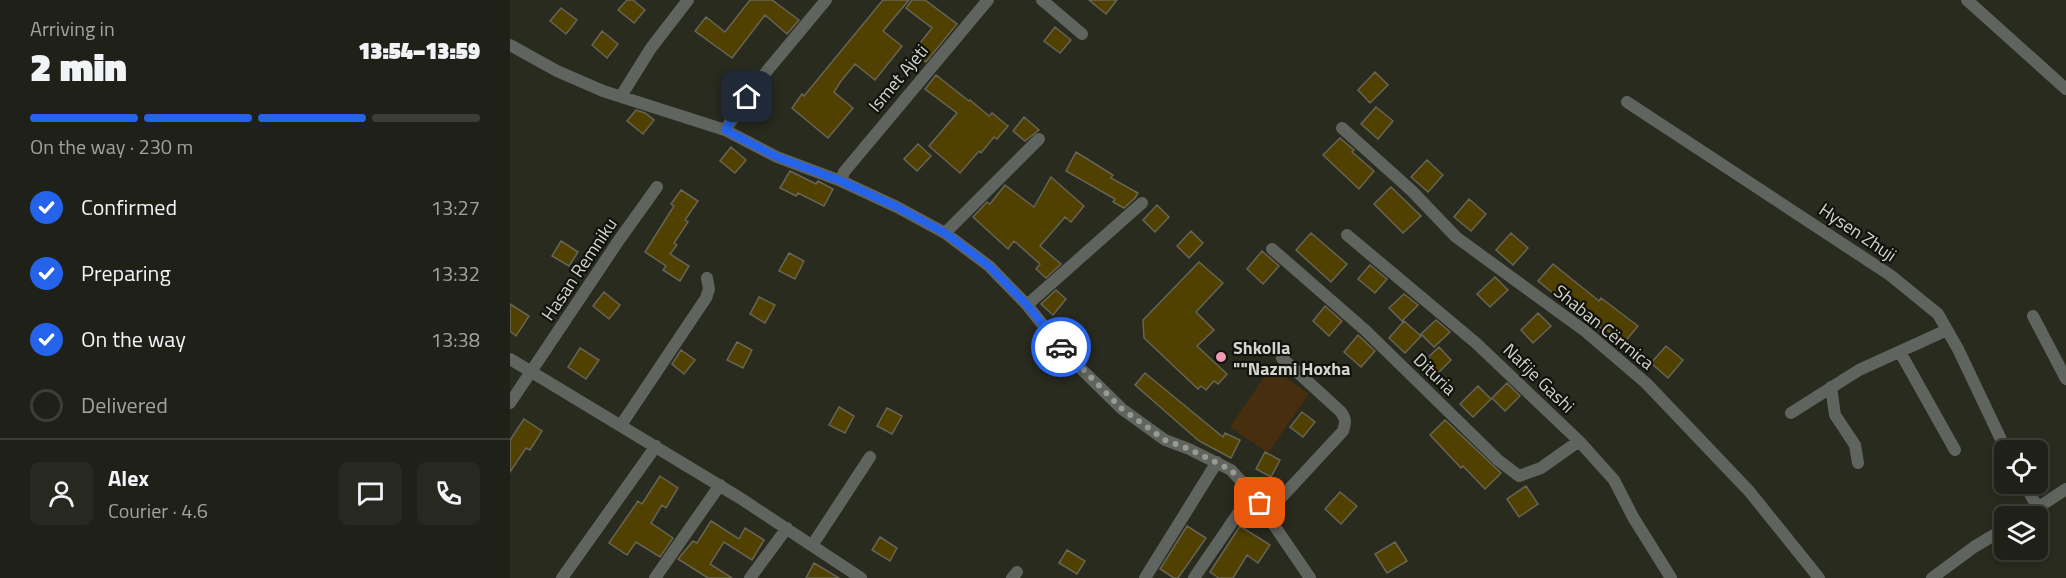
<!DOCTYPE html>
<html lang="en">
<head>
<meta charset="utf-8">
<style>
  body { margin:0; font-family:"Titillium Web",sans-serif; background:#272820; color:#f1f3f6; height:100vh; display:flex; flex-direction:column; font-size:22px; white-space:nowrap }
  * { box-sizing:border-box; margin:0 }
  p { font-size:20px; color:#a1a3a1 }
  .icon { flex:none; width:33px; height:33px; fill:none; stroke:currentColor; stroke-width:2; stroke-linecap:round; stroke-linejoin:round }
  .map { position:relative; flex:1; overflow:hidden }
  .drawer { display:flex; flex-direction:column; background:#1f2017; width:510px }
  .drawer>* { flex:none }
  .buttons { position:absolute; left:1484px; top:440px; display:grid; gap:12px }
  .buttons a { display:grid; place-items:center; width:54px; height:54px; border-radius:9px; background:#1f2017; box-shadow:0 3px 9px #0003,0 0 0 2px #3c3e36; font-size:30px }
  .pin { position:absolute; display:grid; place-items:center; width:51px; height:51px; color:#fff; margin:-26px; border-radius:12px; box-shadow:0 3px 9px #0006 }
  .courier { position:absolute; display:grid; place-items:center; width:60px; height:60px; margin:-30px; border:4px solid #2563eb; border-radius:50%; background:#fff; color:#222; box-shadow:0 2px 8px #0007 }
  .overview em { font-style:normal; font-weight:800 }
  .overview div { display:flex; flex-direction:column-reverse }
  .overview { display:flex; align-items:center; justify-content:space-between; height:102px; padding:0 30px }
  h1 { font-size:39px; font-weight:800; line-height:45px }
  .bar { display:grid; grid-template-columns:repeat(4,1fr); gap:9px 6px; align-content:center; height:72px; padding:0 30px }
  .bar i { height:8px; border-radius:4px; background:#3c3e36 }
  .bar .current { background:#2563eb }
  .bar p { grid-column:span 4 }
  .line { display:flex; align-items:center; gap:15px; padding:0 30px; border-top:2px solid #3c3e36 }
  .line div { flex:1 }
  .round { display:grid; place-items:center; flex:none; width:63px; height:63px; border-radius:9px; background:#272820 }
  ol { padding:0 30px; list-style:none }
  li { display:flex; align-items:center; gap:18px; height:66px }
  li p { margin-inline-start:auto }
  li .icon { padding:6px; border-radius:50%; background:#2563eb; color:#fff; stroke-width:4 }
  li:last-child { color:#a1a3a1 }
  li i { width:33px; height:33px; border:3px solid #3c3e36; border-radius:50% }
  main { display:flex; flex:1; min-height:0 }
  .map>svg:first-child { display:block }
</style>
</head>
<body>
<main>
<section class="drawer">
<div class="overview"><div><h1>2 min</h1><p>Arriving in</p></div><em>13:54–13:59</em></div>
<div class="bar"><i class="current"></i><i class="current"></i><i class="current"></i><i></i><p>On the way · 230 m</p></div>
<ol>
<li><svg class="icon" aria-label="check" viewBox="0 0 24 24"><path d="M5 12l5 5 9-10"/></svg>Confirmed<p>13:27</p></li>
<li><svg class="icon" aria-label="check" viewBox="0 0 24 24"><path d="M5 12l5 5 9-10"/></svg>Preparing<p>13:32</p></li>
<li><svg class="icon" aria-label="check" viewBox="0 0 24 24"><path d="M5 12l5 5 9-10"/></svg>On the way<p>13:38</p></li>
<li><i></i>Delivered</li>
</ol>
<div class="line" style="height:108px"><a class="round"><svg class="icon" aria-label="person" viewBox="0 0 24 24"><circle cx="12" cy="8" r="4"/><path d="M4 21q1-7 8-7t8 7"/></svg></a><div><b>Alex</b><p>Courier · 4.6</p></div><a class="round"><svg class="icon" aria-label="chat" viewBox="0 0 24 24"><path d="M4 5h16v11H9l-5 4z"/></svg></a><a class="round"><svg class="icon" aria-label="phone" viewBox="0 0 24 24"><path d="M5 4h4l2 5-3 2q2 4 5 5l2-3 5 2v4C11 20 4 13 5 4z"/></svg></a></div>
</section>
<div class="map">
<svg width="1556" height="578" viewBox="0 0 1556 578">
  <rect width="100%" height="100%" fill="#292b1f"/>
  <!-- green -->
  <path fill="#462e0e" d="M 761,367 L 799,394 L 758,453 L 720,427 Z"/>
  <!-- building -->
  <path fill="#504100" stroke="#686456" stroke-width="1.5" d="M 117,0 L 123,0 L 135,10 L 124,23 L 108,10 Z
    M 240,0 L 262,0 L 289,20 L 277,34 L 255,15 L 222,58 L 185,31 L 196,17 L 215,32 Z
    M 373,0 L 399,0 L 373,31 L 392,46 L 365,80 L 345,64 L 331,81 L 324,92 L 343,108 L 318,138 L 282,108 L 292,94 L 294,96 Z
    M 402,0 L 415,0 L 447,24 L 416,62 L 403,52 L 422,28 L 396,8 Z
    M 579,0 L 607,0 L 596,14 Z
    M 51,8 L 67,20 L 56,34 L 40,21 Z
    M 545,27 L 561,40 L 550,53 L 534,41 Z
    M 92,31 L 108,44 L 97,58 L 82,45 Z
    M 865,72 L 878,85 L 860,103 L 848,90 Z
    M 426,75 L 459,101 L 460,100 L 479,116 L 482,113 L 498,126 L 487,139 L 484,137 L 471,153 L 469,151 L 450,173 L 419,146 L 447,113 L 415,89 Z
    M 866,107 L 883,121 L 868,139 L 851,124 Z
    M 126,110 L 135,113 L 144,120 L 133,134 L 117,121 Z
    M 514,117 L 529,130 L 515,141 L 503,131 Z
    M 830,138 L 844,150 L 842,152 L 864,171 L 849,189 L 813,155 Z
    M 408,144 L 421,156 L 407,171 L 394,159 Z
    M 221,147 L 236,160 L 225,173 L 210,161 Z
    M 566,152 L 603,175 L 601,178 L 628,193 L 625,198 L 614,208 L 603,202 L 605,199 L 556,171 Z
    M 917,160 L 933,175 L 918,192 L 901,177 Z
    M 280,171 L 306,184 L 308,181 L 323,189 L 314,206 L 288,193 L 286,196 L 270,188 Z
    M 541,177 L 574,206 L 561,222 L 555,217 L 530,246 L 551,264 L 536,278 L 526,269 L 530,264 L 504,241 L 498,249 L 463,217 L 477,202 L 480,204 L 495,185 L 524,207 Z
    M 881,187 L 911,216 L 893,233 L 864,204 Z
    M 171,190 L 188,201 L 175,220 L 178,222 L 164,243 L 167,245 L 160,254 L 179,266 L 170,281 L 153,270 L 156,266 L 135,252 L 164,206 L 161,204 Z
    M 959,199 L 976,214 L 961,231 L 944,217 Z
    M 647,205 L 659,217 L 645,232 L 633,220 Z
    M 681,231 L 693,243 L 679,258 L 667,246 Z
    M 801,233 L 837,264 L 821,282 L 786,250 Z
    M 1001,233 L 1018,248 L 1003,265 L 986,250 Z
    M 51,241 L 68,252 L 59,266 L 42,256 Z
    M 752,251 L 769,266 L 753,284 L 737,269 Z
    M 279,253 L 294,261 L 285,279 L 269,271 Z
    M 689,262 L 713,283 L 686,312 L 704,330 L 687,346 L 717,374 L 708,384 L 704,381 L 696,390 L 691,386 L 688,389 L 634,338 L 633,320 Z
    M 1043,264 L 1089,301 L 1091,298 L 1128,326 L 1113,344 L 1095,328 L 1093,330 L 1067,307 L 1064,310 L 1028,281 Z
    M 860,265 L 877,279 L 865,293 L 848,279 Z
    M 985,277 L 998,290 L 980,307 L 967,294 Z
    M 546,290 L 556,299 L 543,315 L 531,304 Z
    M 94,292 L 110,305 L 99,319 L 83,306 Z
    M 894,294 L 908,305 L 892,321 L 879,308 Z
    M 249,297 L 265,305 L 255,323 L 240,314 Z
    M 0,304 L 19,316 L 6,336 L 0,331 Z
    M 815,306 L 832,321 L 819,336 L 803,321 Z
    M 1028,313 L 1041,326 L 1023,343 L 1011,330 Z
    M 926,320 L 940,332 L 924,347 L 911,334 Z
    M 894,321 L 911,336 L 895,353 L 879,338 Z
    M 848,335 L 865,351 L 851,367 L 834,352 Z
    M 227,342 L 242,350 L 233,368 L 217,360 Z
    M 1156,346 L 1173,360 L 1158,378 L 1141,363 Z
    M 929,347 L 941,360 L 924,377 L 911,364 Z
    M 70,348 L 89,360 L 76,379 L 58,367 Z
    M 171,350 L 185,360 L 174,374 L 162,364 Z
    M 635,373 L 713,437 L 715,433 L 730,440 L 721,458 L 689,441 L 625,385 Z
    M 997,383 L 1010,396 L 995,411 L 982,398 Z
    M 968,386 L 981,399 L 963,417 L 950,404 Z
    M 329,407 L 344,416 L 335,433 L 319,425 Z
    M 377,408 L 392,416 L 382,434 L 367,426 Z
    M 792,412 L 805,422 L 793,437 L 780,427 Z
    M 14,419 L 32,431 L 20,450 L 16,448 L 0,472 L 0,440 Z
    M 935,420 L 991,473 L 975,489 L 953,466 L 951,468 L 920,435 Z
    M 755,452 L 770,460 L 761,477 L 746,469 Z
    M 150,476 L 168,488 L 156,508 L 152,505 L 141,523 L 163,538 L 150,557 L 126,542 L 117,555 L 99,543 L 128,501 L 132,504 Z
    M 1016,486 L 1028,504 L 1009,517 L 997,499 Z
    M 830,492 L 847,506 L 831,524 L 815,509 Z
    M 201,521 L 229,539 L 235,528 L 254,540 L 242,560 L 214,542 L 200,564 L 222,578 L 198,578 L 168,559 L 183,541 L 187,543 Z
    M 677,526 L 696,538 L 668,578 L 664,578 L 650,569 Z
    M 730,526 L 760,545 L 748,563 L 737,555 L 723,578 L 709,578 L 700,572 Z
    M 370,537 L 387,548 L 380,561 L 362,550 Z
    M 885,542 L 897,561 L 877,573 L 865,554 Z
    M 557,550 L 575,561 L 567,574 L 549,563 Z
    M 304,563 L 329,578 L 296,578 Z"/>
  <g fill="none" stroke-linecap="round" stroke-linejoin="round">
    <!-- minor -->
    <path stroke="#60645f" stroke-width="12" d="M 532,0 L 572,34
      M 1457,0 L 1556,89
      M 0,45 L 47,71 L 93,91 L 215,130 L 267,157 L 331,181 L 387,207 L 435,233 L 479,266 L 517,305 L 557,355 L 612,409 L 655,440 L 679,449 L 721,470 L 742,493 L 800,578
      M 111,96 L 141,48 L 178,0
      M 1117,102 L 1380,275 L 1428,314 L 1448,349 L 1496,450
      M 832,128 L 902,191 L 946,237 L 1075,331 L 1136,383 L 1239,491 L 1309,578
      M 215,130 L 247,83 L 316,0
      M 331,181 L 334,172 L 478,0
      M 435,233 L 529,139
      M 837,235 L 966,343 L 1069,441 L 1104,480 L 1123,517 L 1161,578
      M 762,249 L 855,330 L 988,460 L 1009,476 L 1031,468 L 1069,441
      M 517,305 L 632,203
      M 1523,316 L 1556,379
      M 1390,352 L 1445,450
      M 0,359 L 230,498 L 351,578
      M 1321,387 L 1325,415 L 1345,445 L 1348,463
      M 0,403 L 109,240 L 147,187
      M 1281,413 L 1349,370 L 1437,330
      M 111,425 L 196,298 L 199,289 L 197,278
      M 1514,483 L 1528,508
      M 757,513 L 833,431 C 836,422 836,418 830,411 L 772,358
      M 1515,516 L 1556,489
      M 303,544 L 360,457
      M 52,578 L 146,446
      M 145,578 L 210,485
      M 240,578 L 277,528
      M 502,578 L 507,572
      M 635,578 L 707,462
      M 684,578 L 742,493
      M 1422,578 L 1464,547 L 1494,529"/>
  </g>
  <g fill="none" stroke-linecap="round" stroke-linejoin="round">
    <!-- done -->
    <path stroke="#989a91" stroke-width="6" stroke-dasharray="0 10.8" d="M 551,347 L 612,409 L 655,440 L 679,449 L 721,470 L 750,503"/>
    <!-- route -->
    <path stroke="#2563eb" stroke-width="8" d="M 237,97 L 215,130 L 267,157 L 331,181 L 387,207 L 435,233 L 479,266 L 517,305 L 551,347"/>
  </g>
  <!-- markers -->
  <circle fill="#f19ab2" stroke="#12130d" stroke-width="2" cx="711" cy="357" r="6"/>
  <g text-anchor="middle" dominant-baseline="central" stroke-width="4.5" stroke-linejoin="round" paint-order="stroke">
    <!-- street labels -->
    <g font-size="18" fill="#d4d6ce" stroke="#12130d">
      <text transform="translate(388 78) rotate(-50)">Ismet Ajeti</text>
      <text transform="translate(1348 232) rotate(34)">Hysen Zhuji</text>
      <text transform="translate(69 269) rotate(-56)">Hasan Remniku</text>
      <text transform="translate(1094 327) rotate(39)">Shaban Cërrnica</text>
      <text transform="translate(925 374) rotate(44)">Dituria</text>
      <text transform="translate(1029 378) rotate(44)">Nafije Gashi</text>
    </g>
    <!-- poi labels -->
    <g font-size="18" font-weight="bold" fill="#d4d6ce" stroke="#12130d" text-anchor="start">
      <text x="723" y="347">Shkolla<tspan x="723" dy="21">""Nazmi Hoxha</tspan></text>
    </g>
  </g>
</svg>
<div class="buttons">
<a><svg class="icon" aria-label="locate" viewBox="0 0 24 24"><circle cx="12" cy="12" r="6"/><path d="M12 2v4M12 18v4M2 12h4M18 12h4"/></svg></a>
<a><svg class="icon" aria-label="layers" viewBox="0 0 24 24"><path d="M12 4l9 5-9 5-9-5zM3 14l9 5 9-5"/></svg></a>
</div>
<div class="pin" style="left:750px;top:503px;background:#ea580c"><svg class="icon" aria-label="bag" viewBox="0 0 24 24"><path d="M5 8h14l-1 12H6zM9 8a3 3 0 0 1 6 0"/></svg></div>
<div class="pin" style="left:237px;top:97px;background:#1f2937"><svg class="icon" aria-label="home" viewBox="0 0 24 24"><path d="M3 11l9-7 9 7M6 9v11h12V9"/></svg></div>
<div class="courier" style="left:551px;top:347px"><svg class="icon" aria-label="car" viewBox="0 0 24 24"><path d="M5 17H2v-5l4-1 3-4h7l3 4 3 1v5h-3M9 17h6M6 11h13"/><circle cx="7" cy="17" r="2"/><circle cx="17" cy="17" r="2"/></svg></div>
</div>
</main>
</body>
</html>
